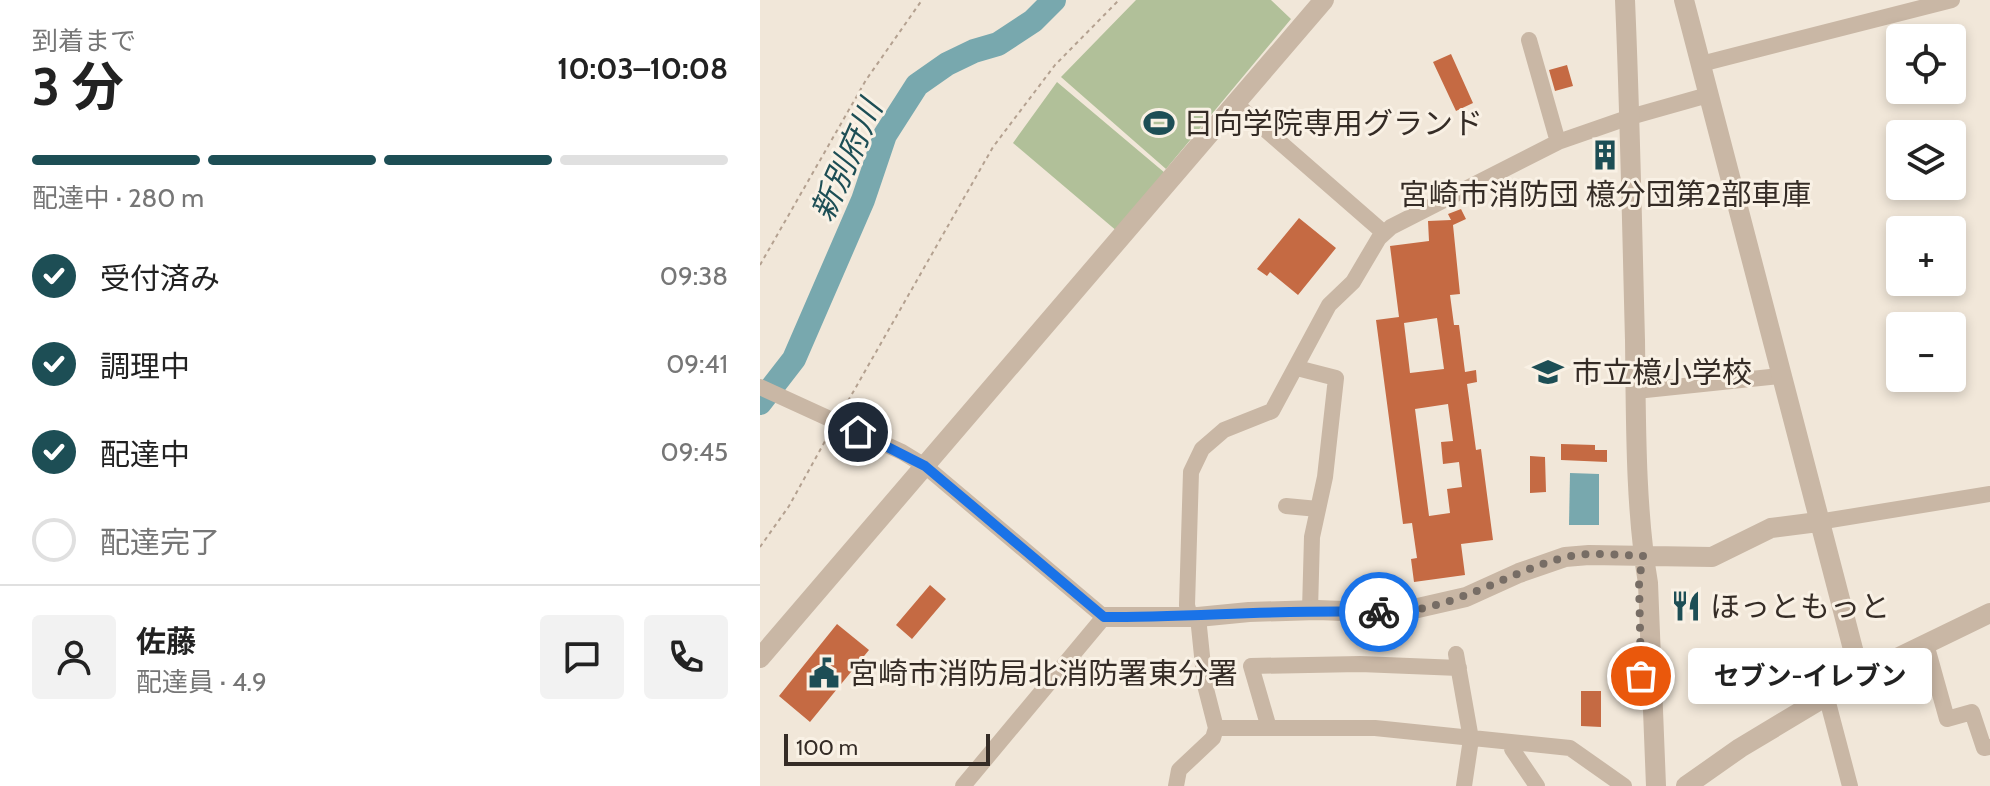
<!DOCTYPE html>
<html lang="ja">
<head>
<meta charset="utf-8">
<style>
  body { margin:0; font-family:Cabin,"Noto Sans JP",sans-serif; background:#f2f2f2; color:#222; height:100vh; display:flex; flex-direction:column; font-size:30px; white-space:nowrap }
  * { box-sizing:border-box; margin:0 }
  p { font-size:26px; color:#767676 }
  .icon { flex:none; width:44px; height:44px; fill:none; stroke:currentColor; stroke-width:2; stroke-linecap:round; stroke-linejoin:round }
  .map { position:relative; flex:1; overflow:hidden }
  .sheet { display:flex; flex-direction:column; background:#fff; width:760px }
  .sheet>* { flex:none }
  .tools { position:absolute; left:1126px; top:24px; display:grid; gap:16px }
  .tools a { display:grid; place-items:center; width:80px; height:80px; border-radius:8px; background:#fff; box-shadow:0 4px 12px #0003; font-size:40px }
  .scale { position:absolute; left:24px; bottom:20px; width:206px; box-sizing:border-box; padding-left:8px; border:4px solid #352c26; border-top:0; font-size:22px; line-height:28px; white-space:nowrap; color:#352c26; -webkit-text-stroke:6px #f9f1e5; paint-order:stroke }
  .pin { position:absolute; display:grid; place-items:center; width:68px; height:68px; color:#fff; margin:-34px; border:4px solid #fff; border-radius:50%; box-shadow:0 2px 8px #0007 }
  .courier { position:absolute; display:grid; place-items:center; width:80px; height:80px; margin:-40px; border:6px solid #1a73e8; border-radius:50%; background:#fff; color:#222; box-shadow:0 2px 10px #0007 }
  .bubble { position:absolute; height:56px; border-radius:8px; background:#fff; box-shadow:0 4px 12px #0003; font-size:26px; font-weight:700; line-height:56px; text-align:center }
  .head em { font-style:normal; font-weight:700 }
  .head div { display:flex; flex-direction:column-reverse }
  .head { display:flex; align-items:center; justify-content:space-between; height:136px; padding:0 32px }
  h1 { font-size:52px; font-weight:700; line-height:60px }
  .bar { display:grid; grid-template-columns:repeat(4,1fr); gap:12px 8px; align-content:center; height:96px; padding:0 32px }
  .bar i { height:10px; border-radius:6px; background:#e0e0e0 }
  .bar .selected { background:#1d4e55 }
  .bar p { grid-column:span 4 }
  .line { display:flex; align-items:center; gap:20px; padding:0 32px; border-top:2px solid #e0e0e0 }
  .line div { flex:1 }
  .round { display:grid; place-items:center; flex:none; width:84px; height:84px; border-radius:8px; background:#f2f2f2 }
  ol { padding:0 32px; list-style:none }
  li { display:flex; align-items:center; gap:24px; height:88px }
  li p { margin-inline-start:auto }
  li .icon { padding:8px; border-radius:50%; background:#1d4e55; color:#fff; stroke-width:4 }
  li:last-child { color:#767676 }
  li i { width:44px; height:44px; border:4px solid #e0e0e0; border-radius:50% }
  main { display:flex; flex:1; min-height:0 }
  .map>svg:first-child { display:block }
</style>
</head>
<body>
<main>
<section class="sheet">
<div class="head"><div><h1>3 分</h1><p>到着まで</p></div><em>10:03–10:08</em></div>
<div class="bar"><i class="selected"></i><i class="selected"></i><i class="selected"></i><i></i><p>配達中 · 280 m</p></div>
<ol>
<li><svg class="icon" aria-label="check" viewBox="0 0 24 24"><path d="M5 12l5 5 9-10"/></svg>受付済み<p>09:38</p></li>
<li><svg class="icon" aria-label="check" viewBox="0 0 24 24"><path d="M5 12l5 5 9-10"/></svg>調理中<p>09:41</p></li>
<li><svg class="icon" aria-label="check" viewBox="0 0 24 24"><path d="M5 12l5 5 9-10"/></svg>配達中<p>09:45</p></li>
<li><i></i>配達完了</li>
</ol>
<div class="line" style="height:144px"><a class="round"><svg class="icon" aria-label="person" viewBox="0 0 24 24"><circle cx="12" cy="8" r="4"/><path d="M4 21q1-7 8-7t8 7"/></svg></a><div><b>佐藤</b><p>配達員 · 4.9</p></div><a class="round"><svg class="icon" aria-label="chat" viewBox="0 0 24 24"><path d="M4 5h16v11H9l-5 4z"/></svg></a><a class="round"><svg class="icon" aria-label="phone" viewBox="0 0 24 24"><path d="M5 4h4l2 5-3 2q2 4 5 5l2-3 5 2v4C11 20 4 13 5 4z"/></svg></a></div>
</section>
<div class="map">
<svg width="1230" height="786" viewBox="0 0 1230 786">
  <rect width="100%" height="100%" fill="#f1e7d9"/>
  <!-- green -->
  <path fill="#b1c099" d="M 376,0 L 511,0 L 531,19 L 406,169 L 301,77 Z
    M 297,82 L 405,173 L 358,232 L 253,143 Z"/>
  <!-- water -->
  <path fill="#78a8ae" d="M 810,473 L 839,474 L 839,525 L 809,525 Z"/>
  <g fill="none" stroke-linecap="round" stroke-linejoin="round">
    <!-- river -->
    <path stroke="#78a8ae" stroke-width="24" d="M 0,403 L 34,359 L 103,200 L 125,135 L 157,85 L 187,64 L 214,51 L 238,44 L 273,21 L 294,0"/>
  </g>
  <!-- building -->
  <path fill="#c56a43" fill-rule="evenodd" d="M 691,54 L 713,103 L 696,111 L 673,62 Z
    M 807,65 L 813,86 L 795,91 L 789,70 Z
    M 701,209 L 706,219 L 693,225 L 700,294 L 690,295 L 694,325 L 699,325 L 705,372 L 716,370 L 717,382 L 707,384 L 716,450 L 721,449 L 733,540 L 701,544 L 705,575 L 654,582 L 651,559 L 657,558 L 652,523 L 643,524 L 616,320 L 639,317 L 630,246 L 669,241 L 668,221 L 691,220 L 688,214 ZM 677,318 L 684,369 L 650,373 L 644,323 ZM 688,404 L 693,441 L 681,442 L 683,464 L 699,462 L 702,487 L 687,489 L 690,513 L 669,516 L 655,409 Z
    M 539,218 L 576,248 L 538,295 L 510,272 L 507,276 L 497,269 Z
    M 801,444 L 835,445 L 835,450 L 847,450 L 847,462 L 801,460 Z
    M 770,456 L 785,457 L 786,492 L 770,493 Z
    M 170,585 L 186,599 L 152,639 L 136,625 Z
    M 77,624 L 109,650 L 50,722 L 19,696 Z
    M 821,691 L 841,691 L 841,727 L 821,726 Z"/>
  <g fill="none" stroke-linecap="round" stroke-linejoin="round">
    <!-- path -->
    <path stroke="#b4a190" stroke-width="2" stroke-dasharray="4 4" stroke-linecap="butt" d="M 0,265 L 106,80 L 162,0
      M 84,408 L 233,147 L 295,65 L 359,0
      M 0,547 L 29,506 L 69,434"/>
    <!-- minor -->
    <path stroke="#c9b7a5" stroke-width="16" d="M 769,40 L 798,142
      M 941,64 L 1192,0
      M 476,104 L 624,233
      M 537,368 L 576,378 L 565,477 L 552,537 L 550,610
      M 0,387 L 142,452 L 165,466 L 344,617 L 203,786
      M 876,391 L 1020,376
      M 526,506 L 558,509
      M 1058,522 L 1230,494
      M 430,617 L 427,605 L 431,472 L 442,449 L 464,430 L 512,411 L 569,305 L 593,282 L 619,238 L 631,227 L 798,142 L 870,117 L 948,95
      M 1166,644 L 1187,719 L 1212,712 L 1224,748 L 1230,747
      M 696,654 L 711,739 L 704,786
      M 1066,695 L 1090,786
      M 456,728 L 615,728 L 810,748 L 864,786
      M 509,728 L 491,666 L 600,664 L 699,668
      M 752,744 L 752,749 L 777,786
      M 416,786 L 419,770 L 453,738 L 456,728 L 445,685 L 438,617"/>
    <!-- tertiary -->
    <path stroke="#c9b7a5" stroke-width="20" d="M 865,0 C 870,113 872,227 875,340 C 876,417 875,507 888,583 L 896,786
      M 924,0 L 1100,676
      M 344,617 L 438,617 L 489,612 L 557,610 L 636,613 L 706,597 L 759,573 L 805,557 L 829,555 L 952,557 L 1011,528 L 1058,522
      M 0,658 L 564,0
      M 926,786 L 980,748 L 1100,676 L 1230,613"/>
  </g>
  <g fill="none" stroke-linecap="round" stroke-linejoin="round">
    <!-- done -->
    <path stroke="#776d65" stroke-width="8" stroke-dasharray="0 14.4" d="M 619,612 C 686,615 741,575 802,558 C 828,551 857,555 883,556 L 879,581 L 881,676"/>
    <!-- route -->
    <path stroke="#1a73e8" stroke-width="10" d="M 98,432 L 165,466 L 344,617 C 436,617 527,609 619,612"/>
  </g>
  <!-- icons -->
  <defs>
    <g id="stadium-bare" transform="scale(2.4)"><path d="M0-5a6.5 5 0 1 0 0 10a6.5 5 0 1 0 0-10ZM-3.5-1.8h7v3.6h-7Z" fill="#1d4e55" stroke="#f9f1e5" stroke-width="2.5" paint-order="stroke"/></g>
    <g id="building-bare" transform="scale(2.4)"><path d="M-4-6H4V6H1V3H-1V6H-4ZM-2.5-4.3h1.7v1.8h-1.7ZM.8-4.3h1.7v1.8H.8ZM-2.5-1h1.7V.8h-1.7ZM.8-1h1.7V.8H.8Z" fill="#1d4e55" stroke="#f9f1e5" stroke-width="2.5" paint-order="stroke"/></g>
    <g id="school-bare" transform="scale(2.4)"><path d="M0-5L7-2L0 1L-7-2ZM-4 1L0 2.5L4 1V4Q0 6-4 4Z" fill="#1d4e55" stroke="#f9f1e5" stroke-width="2.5" paint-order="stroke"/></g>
    <g id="restaurant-bare" transform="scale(2.4)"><path d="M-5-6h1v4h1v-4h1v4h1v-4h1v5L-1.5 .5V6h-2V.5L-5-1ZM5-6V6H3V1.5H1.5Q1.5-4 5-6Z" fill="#1d4e55" stroke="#f9f1e5" stroke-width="2.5" paint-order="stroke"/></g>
    <g id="civic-bare" transform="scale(2.4)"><path d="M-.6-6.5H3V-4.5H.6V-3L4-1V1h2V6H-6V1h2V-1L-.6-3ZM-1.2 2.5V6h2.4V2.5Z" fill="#1d4e55" stroke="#f9f1e5" stroke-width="2.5" paint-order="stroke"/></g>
  </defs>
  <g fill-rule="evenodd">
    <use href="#stadium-bare" x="399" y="123"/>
    <use href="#building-bare" x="845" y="155"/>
    <use href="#school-bare" x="788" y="372"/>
    <use href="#restaurant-bare" x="926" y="606"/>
    <use href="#civic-bare" x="64" y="673"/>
  </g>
  <g text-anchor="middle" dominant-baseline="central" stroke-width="6" stroke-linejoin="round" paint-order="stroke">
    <!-- poi labels -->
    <g font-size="30" fill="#352c26" stroke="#f9f1e5" text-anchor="start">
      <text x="423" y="123">日向学院専用グランド</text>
      <text x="845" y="194" text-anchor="middle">宮崎市消防団 檍分団第2部車庫</text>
      <text x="812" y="372">市立檍小学校</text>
      <text x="950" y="606">ほっともっと</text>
      <text x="88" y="673">宮崎市消防局北消防署東分署</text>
    </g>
    <!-- water labels -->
    <g font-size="32" font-style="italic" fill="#1d4e55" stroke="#f9f1e5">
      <text transform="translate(86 160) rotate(-66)">新別府川</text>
    </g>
  </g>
</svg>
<div class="tools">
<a><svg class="icon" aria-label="locate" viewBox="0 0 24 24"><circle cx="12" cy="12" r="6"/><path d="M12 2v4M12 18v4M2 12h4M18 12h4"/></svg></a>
<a><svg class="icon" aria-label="layers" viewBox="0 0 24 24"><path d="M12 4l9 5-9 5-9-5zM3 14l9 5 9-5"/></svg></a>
<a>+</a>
<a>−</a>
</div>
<div class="scale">100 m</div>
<div class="pin" style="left:881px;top:676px;background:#ea580c"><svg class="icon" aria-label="bag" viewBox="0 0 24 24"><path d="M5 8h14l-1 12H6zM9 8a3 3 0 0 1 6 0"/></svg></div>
<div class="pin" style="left:98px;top:432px;background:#1f2937"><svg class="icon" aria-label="home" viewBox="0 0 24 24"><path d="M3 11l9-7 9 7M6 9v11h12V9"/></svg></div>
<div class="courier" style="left:619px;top:612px"><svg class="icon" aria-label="bike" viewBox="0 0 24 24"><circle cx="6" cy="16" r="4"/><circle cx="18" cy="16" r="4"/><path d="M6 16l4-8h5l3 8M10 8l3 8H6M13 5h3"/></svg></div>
<div class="bubble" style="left:928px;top:648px;width:244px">セブン-イレブン</div>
</div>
</main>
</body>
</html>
